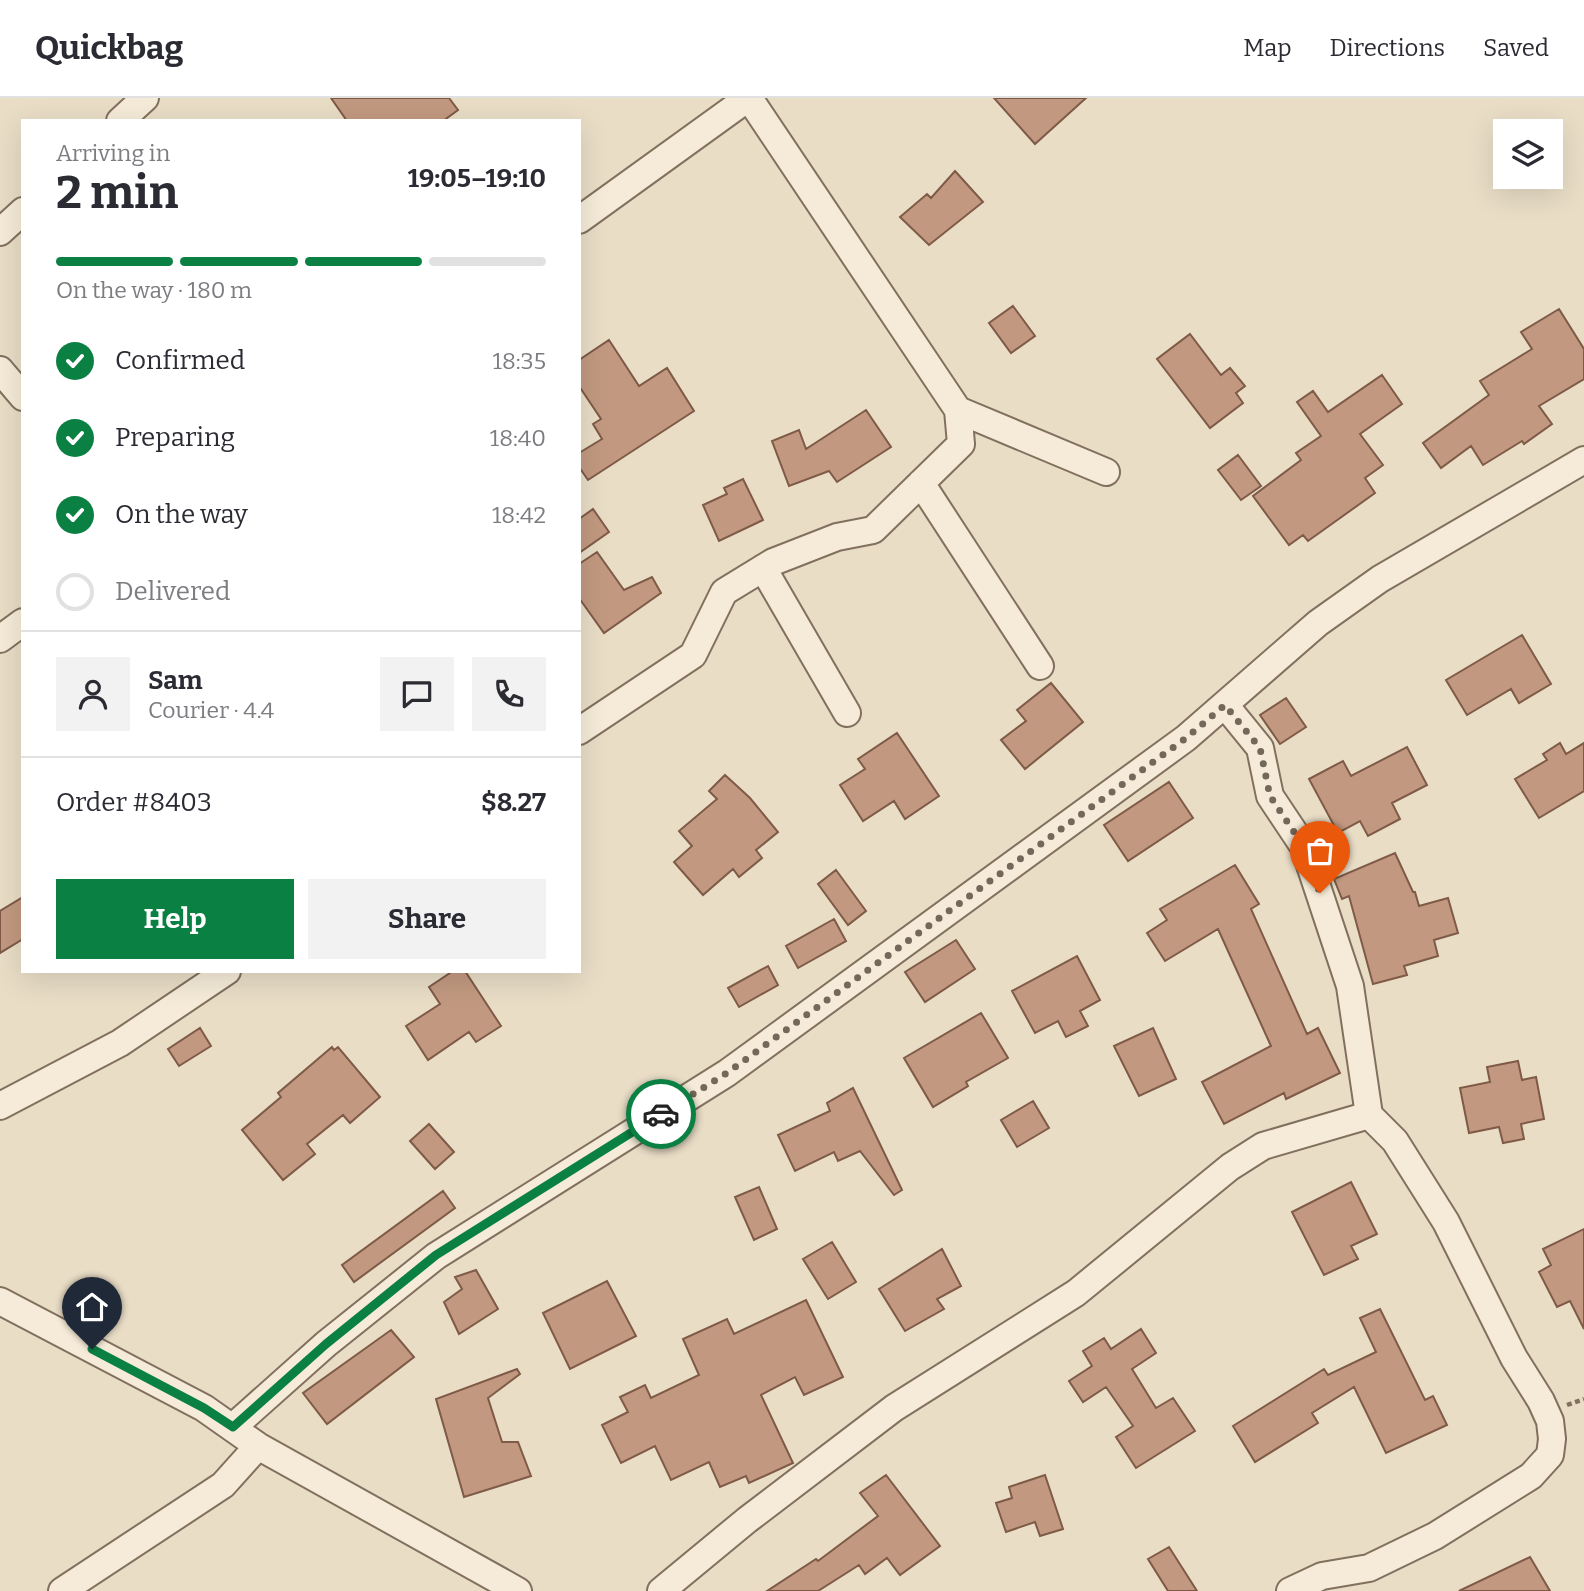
<!DOCTYPE html>
<html lang="en">
<head>
<meta charset="utf-8">
<style>
  body { margin:0; font-family:Bitter,serif; background:#f2f2f3; color:#2b2b33; height:100vh; display:flex; flex-direction:column; font-size:26px; white-space:nowrap }
  * { box-sizing:border-box; margin:0 }
  p { font-size:23px; color:#7c7c81 }
  .icon { flex:none; width:38px; height:38px; fill:none; stroke:currentColor; stroke-width:2; stroke-linecap:round; stroke-linejoin:round }
  .map { position:relative; flex:1; overflow:hidden }
  .details { position:absolute; left:21px; top:21px; width:560px; height:854px; display:flex; flex-direction:column; background:#fff; border-radius:0px; box-shadow:0 7px 28px #0002 }
  .details>* { flex:none }
  .buttons { position:absolute; left:1493px; top:21px; display:grid; gap:14px }
  .buttons a { display:grid; place-items:center; width:70px; height:70px; border-radius:0px; background:#fff; box-shadow:0 7px 28px #0002; font-size:35px }
  .pin { position:absolute; display:grid; place-items:center; width:60px; height:60px; color:#fff; margin:-72px -30px; border-radius:50% 50% 50% 0; rotate:-45deg; box-shadow:0 0 7px #0007 }
  .pin .icon { rotate:45deg }
  .courier { position:absolute; display:grid; place-items:center; width:70px; height:70px; margin:-35px; border:5px solid #0b8043; border-radius:50%; background:#fff; color:#222; box-shadow:0 2px 9px #0007 }
  .overview em { font-style:normal; font-weight:700 }
  .overview div { display:flex; flex-direction:column-reverse }
  .overview { display:flex; align-items:center; justify-content:space-between; height:119px; padding:0 35px }
  h1 { font-size:46px; font-weight:700; line-height:52px }
  .bar { display:grid; grid-template-columns:repeat(4,1fr); gap:10px 7px; align-content:center; height:84px; padding:0 35px }
  .bar i { height:9px; border-radius:5px; background:#e1e1e2 }
  .bar .active { background:#0b8043 }
  .bar p { grid-column:span 4 }
  .line { display:flex; align-items:center; gap:18px; padding:0 35px; border-top:2px solid #e1e1e2 }
  .line div { flex:1 }
  .round { display:grid; place-items:center; flex:none; width:74px; height:74px; border-radius:0px; background:#f2f2f3 }
  ol { padding:0 35px; list-style:none }
  li { display:flex; align-items:center; gap:21px; height:77px }
  li p { margin-inline-start:auto }
  li .icon { padding:7px; border-radius:50%; background:#0b8043; color:#fff; stroke-width:4 }
  li:last-child { color:#7c7c81 }
  li i { width:38px; height:38px; border:4px solid #e1e1e2; border-radius:50% }
  .action { display:flex; gap:14px; margin-top:auto; padding:14px 35px }
  .action a { flex:1; height:80px; border-radius:0px; background:#0b8043; color:#fff; font-size:28px; font-weight:700; line-height:80px; text-align:center }
  .action a+a { background:#f2f2f3; color:#2b2b33 }
  header { display:flex; align-items:center; gap:42px; box-sizing:border-box; height:98px; padding:0 35px; background:#fff; border-bottom:2px solid #e1e1e2 }
  header strong { font-size:33px }
  nav { display:flex; gap:38px; margin-inline-start:auto; font-size:24px }
  .map>svg:first-child { display:block }
</style>
</head>
<body>
<header>
<strong>Quickbag</strong>
<nav><a>Map</a><a>Directions</a><a>Saved</a></nav>
</header>
<div class="map">
<svg width="1584" height="1493" viewBox="0 0 1584 1493">
  <rect width="100%" height="100%" fill="#e9ddc6"/>
  <!-- building -->
  <path fill="#c29980" stroke="#7e5a47" stroke-width="2" d="M 331,0 L 449,0 L 458,12 L 443,23 L 347,23 Z
    M 994,0 L 1086,0 L 1035,46 Z
    M 955,73 L 983,104 L 929,147 L 900,119 L 927,96 L 931,100 Z
    M 1013,208 L 1035,238 L 1011,255 L 989,225 Z
    M 1559,211 L 1584,251 L 1584,281 L 1539,308 L 1552,326 L 1524,346 L 1522,343 L 1483,367 L 1471,348 L 1441,370 L 1423,345 L 1489,297 L 1480,283 L 1532,251 L 1521,234 Z
    M 1190,236 L 1221,277 L 1230,270 L 1245,288 L 1236,295 L 1243,305 L 1210,330 L 1157,261 Z
    M 609,242 L 639,288 L 667,270 L 694,313 L 588,382 L 579,369 L 579,355 L 602,341 L 593,326 L 601,321 L 579,288 L 579,262 Z
    M 1382,277 L 1402,306 L 1360,336 L 1383,367 L 1365,380 L 1375,395 L 1308,443 L 1303,437 L 1289,447 L 1253,398 L 1301,362 L 1296,355 L 1321,338 L 1297,304 L 1313,293 L 1328,314 Z
    M 866,312 L 891,349 L 837,384 L 829,373 L 789,388 L 772,343 L 799,332 L 806,351 Z
    M 1238,357 L 1261,388 L 1241,402 L 1218,372 Z
    M 743,381 L 763,422 L 719,443 L 703,407 L 727,396 L 724,390 Z
    M 593,411 L 609,434 L 579,455 L 579,421 Z
    M 597,454 L 624,492 L 652,479 L 661,495 L 604,535 L 579,500 L 579,466 Z
    M 1522,537 L 1551,586 L 1519,605 L 1511,591 L 1467,617 L 1446,582 Z
    M 1051,585 L 1083,624 L 1025,671 L 1001,642 L 1026,623 L 1017,612 Z
    M 1286,600 L 1306,629 L 1280,646 L 1260,617 Z
    M 897,635 L 939,698 L 905,721 L 894,703 L 863,723 L 840,687 L 865,671 L 858,661 Z
    M 1560,645 L 1566,656 L 1584,645 L 1584,693 L 1539,720 L 1515,681 L 1547,662 L 1543,656 Z
    M 1407,649 L 1427,687 L 1392,705 L 1400,721 L 1368,738 L 1360,723 L 1338,735 L 1309,681 L 1343,663 L 1351,678 Z
    M 725,677 L 750,700 L 778,734 L 756,752 L 762,760 L 739,779 L 733,771 L 703,797 L 674,764 L 692,748 L 679,733 L 717,701 L 709,693 Z
    M 1169,684 L 1193,720 L 1128,763 L 1104,727 Z
    M 1395,755 L 1413,794 L 1415,794 L 1419,808 L 1448,800 L 1458,835 L 1434,842 L 1438,858 L 1404,868 L 1407,877 L 1373,886 L 1349,798 L 1342,801 L 1334,781 Z
    M 1235,767 L 1259,806 L 1251,811 L 1307,936 L 1318,930 L 1340,975 L 1286,1001 L 1284,995 L 1224,1026 L 1202,984 L 1271,948 L 1218,831 L 1165,863 L 1147,835 L 1167,822 L 1160,811 Z
    M 836,772 L 866,813 L 848,827 L 818,786 Z
    M 23,799 L 23,841 L 0,855 L 0,813 Z
    M 834,821 L 846,843 L 798,870 L 786,848 Z
    M 956,842 L 975,871 L 925,904 L 905,874 Z
    M 1077,858 L 1100,902 L 1080,913 L 1088,928 L 1066,939 L 1058,923 L 1035,935 L 1012,893 Z
    M 768,868 L 778,887 L 739,909 L 728,890 Z
    M 453,873 L 465,873 L 501,928 L 476,944 L 469,934 L 428,962 L 406,928 L 440,906 L 429,889 Z
    M 981,915 L 1008,960 L 966,984 L 968,988 L 933,1009 L 904,960 Z
    M 200,930 L 211,948 L 179,968 L 168,951 Z
    M 1153,930 L 1176,981 L 1139,998 L 1114,948 Z
    M 332,949 L 334,952 L 338,949 L 380,999 L 350,1025 L 343,1017 L 307,1046 L 315,1056 L 283,1082 L 242,1032 L 281,999 L 278,995 Z
    M 1518,963 L 1522,982 L 1536,979 L 1544,1021 L 1521,1026 L 1524,1041 L 1503,1045 L 1499,1029 L 1469,1035 L 1460,990 L 1490,984 L 1487,969 Z
    M 853,990 L 902,1092 L 894,1097 L 860,1053 L 838,1063 L 834,1054 L 795,1073 L 778,1037 L 830,1013 L 827,1005 Z
    M 1033,1003 L 1049,1030 L 1017,1049 L 1001,1022 Z
    M 429,1026 L 454,1054 L 435,1071 L 410,1043 Z
    M 1351,1084 L 1377,1136 L 1351,1148 L 1358,1161 L 1324,1177 L 1292,1114 Z
    M 759,1089 L 777,1131 L 754,1142 L 735,1099 Z
    M 443,1093 L 455,1110 L 354,1184 L 342,1167 Z
    M 1584,1131 L 1584,1231 L 1570,1203 L 1557,1209 L 1539,1174 L 1551,1167 L 1543,1151 Z
    M 832,1144 L 856,1184 L 828,1201 L 803,1161 Z
    M 942,1151 L 961,1188 L 937,1201 L 944,1211 L 905,1233 L 879,1191 Z
    M 476,1172 L 498,1211 L 459,1236 L 444,1204 L 462,1191 L 455,1179 Z
    M 607,1183 L 636,1238 L 570,1271 L 543,1215 Z
    M 806,1202 L 843,1279 L 804,1297 L 795,1279 L 761,1297 L 793,1365 L 749,1385 L 746,1378 L 720,1389 L 709,1364 L 671,1382 L 655,1348 L 621,1365 L 602,1327 L 628,1314 L 620,1299 L 645,1287 L 651,1300 L 699,1277 L 683,1241 L 727,1221 L 734,1236 Z
    M 1380,1211 L 1425,1302 L 1433,1298 L 1447,1327 L 1386,1355 L 1354,1289 L 1312,1315 L 1318,1325 L 1255,1364 L 1233,1328 L 1324,1271 L 1328,1277 L 1376,1254 L 1360,1220 Z
    M 1141,1231 L 1156,1255 L 1132,1271 L 1156,1310 L 1173,1300 L 1195,1333 L 1136,1370 L 1116,1339 L 1133,1328 L 1106,1289 L 1083,1304 L 1069,1283 L 1092,1268 L 1083,1253 L 1104,1240 L 1111,1251 Z
    M 391,1232 L 414,1259 L 327,1326 L 303,1295 Z
    M 517,1271 L 520,1276 L 488,1300 L 502,1344 L 518,1344 L 531,1378 L 464,1399 L 436,1301 Z
    M 886,1377 L 940,1448 L 900,1477 L 887,1460 L 865,1476 L 859,1467 L 818,1493 L 767,1493 L 816,1461 L 818,1463 L 878,1418 L 860,1395 Z
    M 1045,1377 L 1063,1431 L 1040,1438 L 1035,1424 L 1006,1434 L 996,1405 L 1012,1400 L 1009,1389 Z
    M 1169,1449 L 1197,1493 L 1168,1493 L 1148,1461 Z
    M 1530,1459 L 1550,1493 L 1459,1493 Z"/>
  <g fill="none" stroke-linecap="round" stroke-linejoin="round">
    <!-- minor casing -->
    <g stroke="#82705e" stroke-width="30">
      <path id="minor" d="M 120,23 L 145,0
        M 579,122 L 748,0
        M 0,134 L 23,113
        M 0,272 L 23,299
        M 958,312 L 1106,374
        M 921,385 L 1040,568
        M 763,470 L 847,615
        M 0,541 L 23,524
        M 1225,607 L 1260,650 L 1270,698 L 1304,749 L 1350,888 L 1369,1017 L 1395,1043 L 1446,1124 L 1514,1260 L 1541,1303 L 1550,1323 L 1552,1341 L 1550,1357 L 1531,1378 L 1435,1438 L 1369,1470 L 1322,1478 L 1290,1493
        M 579,633 L 693,557 L 724,494 L 773,464 L 837,439 L 873,432 L 961,346 L 958,312 L 749,0
        M 0,1008 L 120,945 L 227,873
        M 0,1203 L 204,1310 L 258,1348 L 223,1387 L 62,1493
        M 233,1329 L 326,1246 L 436,1158 L 727,975 L 1186,640 L 1318,525 L 1380,481 L 1584,362
        M 258,1348 L 518,1493
        M 661,1493 L 747,1422 L 894,1310 L 1076,1195 L 1230,1069 L 1263,1048 L 1369,1017"/>
    </g>
    <!-- path -->
    <path stroke="#82705e" stroke-width="4.5" stroke-dasharray="5 3.5" stroke-linecap="butt" d="M 1567,1307 L 1584,1301"/>
    <!-- minor -->
    <use href="#minor" stroke="#f5ebd8" stroke-width="26"/>
  </g>
  <g fill="none" stroke-linecap="round" stroke-linejoin="round">
    <!-- done -->
    <path stroke="#73685a" stroke-width="7" stroke-dasharray="0 12.6" d="M 661,1016 L 727,975 L 1186,640 L 1225,607 L 1260,650 L 1270,698 L 1304,749 L 1320,795"/>
    <!-- route -->
    <path stroke="#0b8043" stroke-width="9" d="M 92,1251 L 204,1310 L 233,1329 L 326,1246 L 436,1157 L 661,1016"/>
  </g>
</svg>
<div class="buttons">
<a><svg class="icon" aria-label="layers" viewBox="0 0 24 24"><path d="M12 4l9 5-9 5-9-5zM3 14l9 5 9-5"/></svg></a>
</div>
<div class="pin" style="left:1320px;top:795px;background:#ea580c"><svg class="icon" aria-label="bag" viewBox="0 0 24 24"><path d="M5 8h14l-1 12H6zM9 8a3 3 0 0 1 6 0"/></svg></div>
<div class="pin" style="left:92px;top:1251px;background:#1f2937"><svg class="icon" aria-label="home" viewBox="0 0 24 24"><path d="M3 11l9-7 9 7M6 9v11h12V9"/></svg></div>
<div class="courier" style="left:661px;top:1016px"><svg class="icon" aria-label="car" viewBox="0 0 24 24"><path d="M5 17H2v-5l4-1 3-4h7l3 4 3 1v5h-3M9 17h6M6 11h13"/><circle cx="7" cy="17" r="2"/><circle cx="17" cy="17" r="2"/></svg></div>
<section class="details">
<div class="overview"><div><h1>2 min</h1><p>Arriving in</p></div><em>19:05–19:10</em></div>
<div class="bar"><i class="active"></i><i class="active"></i><i class="active"></i><i></i><p>On the way · 180 m</p></div>
<ol>
<li><svg class="icon" aria-label="check" viewBox="0 0 24 24"><path d="M5 12l5 5 9-10"/></svg>Confirmed<p>18:35</p></li>
<li><svg class="icon" aria-label="check" viewBox="0 0 24 24"><path d="M5 12l5 5 9-10"/></svg>Preparing<p>18:40</p></li>
<li><svg class="icon" aria-label="check" viewBox="0 0 24 24"><path d="M5 12l5 5 9-10"/></svg>On the way<p>18:42</p></li>
<li><i></i>Delivered</li>
</ol>
<div class="line" style="height:126px"><a class="round"><svg class="icon" aria-label="person" viewBox="0 0 24 24"><circle cx="12" cy="8" r="4"/><path d="M4 21q1-7 8-7t8 7"/></svg></a><div><b>Sam</b><p>Courier · 4.4</p></div><a class="round"><svg class="icon" aria-label="chat" viewBox="0 0 24 24"><path d="M4 5h16v11H9l-5 4z"/></svg></a><a class="round"><svg class="icon" aria-label="phone" viewBox="0 0 24 24"><path d="M5 4h4l2 5-3 2q2 4 5 5l2-3 5 2v4C11 20 4 13 5 4z"/></svg></a></div>
<div class="line" style="height:91px"><div>Order #8403</div><b>$8.27</b></div>
<div class="action"><a>Help</a><a>Share</a></div>
</section>
</div>
</body>
</html>
